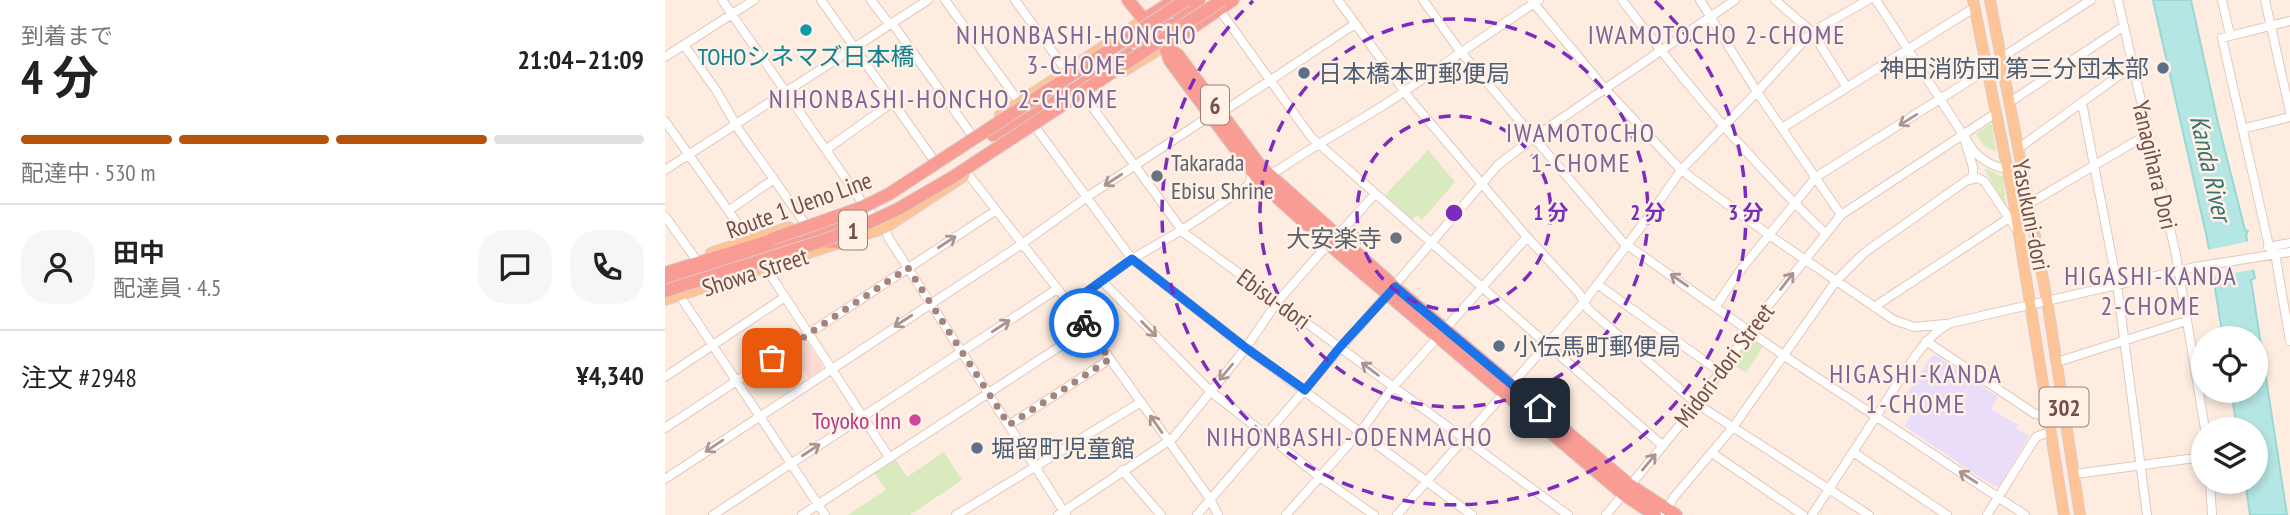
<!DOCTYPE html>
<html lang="ja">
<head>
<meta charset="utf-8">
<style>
  body { margin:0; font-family:"PT Sans Narrow","Noto Sans JP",sans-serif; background:#f6f6f6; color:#222; height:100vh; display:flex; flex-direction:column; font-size:26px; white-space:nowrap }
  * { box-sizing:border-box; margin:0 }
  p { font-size:23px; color:#767676 }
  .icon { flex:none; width:38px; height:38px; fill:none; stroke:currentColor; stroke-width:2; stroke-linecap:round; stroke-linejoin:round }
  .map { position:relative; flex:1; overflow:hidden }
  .side { display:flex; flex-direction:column; background:#fff; width:665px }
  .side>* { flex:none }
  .controls { position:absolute; left:1526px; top:326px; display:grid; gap:14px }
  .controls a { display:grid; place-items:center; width:77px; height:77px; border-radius:50%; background:#fff; box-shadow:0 4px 10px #0003; font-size:35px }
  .pin { position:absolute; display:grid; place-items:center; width:60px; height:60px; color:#fff; margin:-30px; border-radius:14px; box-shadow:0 4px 10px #0006 }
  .courier { position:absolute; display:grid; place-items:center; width:70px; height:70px; margin:-35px; border:5px solid #1a73e8; border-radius:50%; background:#fff; color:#222; box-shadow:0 2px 9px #0007 }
  .overview em { font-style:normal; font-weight:700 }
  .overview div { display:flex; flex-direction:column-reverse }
  .overview { display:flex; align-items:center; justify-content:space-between; height:119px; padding:0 21px }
  h1 { font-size:46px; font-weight:700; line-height:52px }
  .bar { display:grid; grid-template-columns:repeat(4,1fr); gap:10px 7px; align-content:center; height:84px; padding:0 21px }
  .bar i { height:9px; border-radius:5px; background:#e0e0e0 }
  .bar .selected { background:#b45309 }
  .bar p { grid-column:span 4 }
  .line { display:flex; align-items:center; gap:18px; padding:0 21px; border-top:2px solid #e0e0e0 }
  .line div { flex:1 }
  .round { display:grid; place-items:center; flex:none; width:74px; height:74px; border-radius:28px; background:#f6f6f6 }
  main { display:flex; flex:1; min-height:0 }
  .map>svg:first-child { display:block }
</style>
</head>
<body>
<main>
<section class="side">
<div class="overview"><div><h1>4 分</h1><p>到着まで</p></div><em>21:04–21:09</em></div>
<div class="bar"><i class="selected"></i><i class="selected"></i><i class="selected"></i><i></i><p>配達中 · 530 m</p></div>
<div class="line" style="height:126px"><a class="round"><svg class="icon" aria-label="person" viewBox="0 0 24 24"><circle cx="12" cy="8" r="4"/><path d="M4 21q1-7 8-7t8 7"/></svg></a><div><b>田中</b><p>配達員 · 4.5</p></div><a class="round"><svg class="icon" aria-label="chat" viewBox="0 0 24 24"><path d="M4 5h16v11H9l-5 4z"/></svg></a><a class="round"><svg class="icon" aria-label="phone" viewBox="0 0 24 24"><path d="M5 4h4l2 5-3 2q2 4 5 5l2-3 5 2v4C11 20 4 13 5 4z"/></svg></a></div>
<div class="line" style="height:91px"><div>注文 #2948</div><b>¥4,340</b></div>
</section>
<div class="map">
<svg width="1625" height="515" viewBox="0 0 1625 515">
  <rect width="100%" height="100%" fill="#fdecdf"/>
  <!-- commercial -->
  <path fill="#fed8d3" d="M 139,342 L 143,343 L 157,365 L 157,369 L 144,378 L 135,365 L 127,370 L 118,356 Z"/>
  <!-- education -->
  <path fill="#e9ddf9" d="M 1270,355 L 1333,397 L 1326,409 L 1353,425 L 1351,429 L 1364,436 L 1334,486 L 1330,487 L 1239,426 L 1248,411 L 1236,402 L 1266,357 Z"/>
  <!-- green -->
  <path fill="#d8eabe" d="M 1325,124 L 1327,125 L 1331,152 L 1318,145 L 1311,134 Z
    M 763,150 L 790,182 L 757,220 L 752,215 L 747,220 L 720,195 Z
    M 1319,168 L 1338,177 L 1341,204 L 1339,204 Z
    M 1085,338 L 1098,346 L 1081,373 L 1067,363 Z
    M 279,452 L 297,480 L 245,515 L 183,515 L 221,490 L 209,472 L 230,459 L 242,477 Z"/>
  <!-- water -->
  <path fill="#b4e6e4" stroke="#9ad8d6" stroke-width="2" d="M 1488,0 L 1526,0 L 1553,123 L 1580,230 L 1583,231 L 1581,235 L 1590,278 L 1586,280 L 1622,515 L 1585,515 L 1580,481 L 1591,481 L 1591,429 L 1572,429 L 1566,390 L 1591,390 L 1591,338 L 1558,338 L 1542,238 Z"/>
  <!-- pier -->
  <path fill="#fdecdf" d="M 1585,241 L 1590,269 L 1548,277 L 1542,250 Z"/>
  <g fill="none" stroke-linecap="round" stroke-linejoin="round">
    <!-- minor casing -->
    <g stroke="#e3c8be" stroke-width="10">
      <path id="minor" d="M 57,0 L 197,202 L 220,228 L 223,237 L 401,515
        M 156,0 L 268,159
        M 206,0 L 221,20 L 230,27 L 306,134
        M 280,0 L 354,102
        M 350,0 L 401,70
        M 673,0 L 745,99 L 862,237 L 914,293 L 923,309 L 1032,404 L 1204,515
        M 758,0 L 795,51 L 958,242 L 1118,355 L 1360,515
        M 866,0 L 941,90 L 1016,170 L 1104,235 L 1229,320 L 1249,327 L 1280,324
        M 957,0 C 1019,82 1087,163 1161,234
        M 1035,0 L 1092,92 L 1176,215
        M 1110,0 L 1147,32 L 1181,86
        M 1211,0 L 1308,150 C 1320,164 1339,172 1358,169
        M 1453,0 L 1511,255 L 1540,429
        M 1557,0 L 1565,35
        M 1600,0 L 1625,112
        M 554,9 L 646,137 L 998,446
        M 1625,21 L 1557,38 L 1604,246 L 1610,253 L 1625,341
        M 19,45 L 51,90 L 74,130 L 139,222
        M 0,57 L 89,0
        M 1336,58 L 1426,0
        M 420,97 L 519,233 L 903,515
        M 1345,102 L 1459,26
        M 1417,103 L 1452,284 L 1482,515
        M 556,113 L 690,24
        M 0,121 L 84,240
        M 371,128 L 467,259 L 581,348 L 807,515
        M 1117,128 L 1309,8
        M 1577,129 L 1625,117
        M 1354,148 L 1467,66
        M 162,149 L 228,102
        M 0,170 L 263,0
        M 600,170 L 606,172 L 612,171 C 653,142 699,120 740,91 C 784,60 829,30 874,0
        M 303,174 L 423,328 L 545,499 L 553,515
        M 1305,180 L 1312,178 L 1319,181 L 1344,218
        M 1365,203 L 1483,134
        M 63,211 L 109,179
        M 0,216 L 30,258
        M 672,236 L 710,194
        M 1603,247 L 1625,243
        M 101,268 L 224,457
        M 436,280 L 545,391 L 655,477 L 709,515
        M 932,284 L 1055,372
        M 15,296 L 160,515
        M 405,304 L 467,259 L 517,230 L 584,185 L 587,174
        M 1051,306 L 1074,272 L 1151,177 L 1321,70
        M 1209,307 L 1344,218 L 1352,230
        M 780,329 L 862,237
        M 1261,341 L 1370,414 L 1383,415
        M 1392,362 L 1521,321
        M 0,377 L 120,297
        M 344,425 L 445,359
        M 0,428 L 330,211
        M 1188,452 L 1282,515
        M 1047,453 L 1138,515
        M 457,470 L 496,515
        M 1410,474 L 1538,457
        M 0,479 L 357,244 L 422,197 L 545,116
        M 1545,481 L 1547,515
        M 48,515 L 392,289
        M 137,515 L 423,328
        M 291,515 L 476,402
        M 393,515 L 508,438 L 581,348 L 612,302 L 659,249 L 667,247
        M 532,515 L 833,165 L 868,138 L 1070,0
        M 621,515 L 699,427 L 728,387 L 773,337
        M 732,515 L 919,302 L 987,212 L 1016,170 L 1092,92 L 1147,32 L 1203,0
        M 941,515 L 1032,404 L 1095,316 L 1176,215 L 1331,113
        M 998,515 L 1009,497 L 1069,426 L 1171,281 L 1199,253 L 1308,176 L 1308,167 L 1298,135
        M 1147,515 L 1251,355 C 1261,342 1271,330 1286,323 L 1530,267 L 1625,252
        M 1322,515 L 1371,437 L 1386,431"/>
    </g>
    <!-- major casing -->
    <g stroke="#d8cdcb" stroke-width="12">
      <path id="major" d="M 1308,0 L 1347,191 L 1399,515
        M 1325,0 L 1382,300 L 1415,515
        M 459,71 L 500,46
        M 335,115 L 478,20
        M 46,253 L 124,227
        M 0,300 L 220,228 L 299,176"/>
    </g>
    <!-- highway casing -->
    <g stroke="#d8cdcb" stroke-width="14">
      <path id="highway" d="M 463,0 L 500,46 L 513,55 L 597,168 L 730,287 L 965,485 L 1011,515
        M 513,14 L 534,0
        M 478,20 L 510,0
        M 479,20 C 494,28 506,26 522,22
        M 456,42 L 479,40 L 500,46
        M 500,46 L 505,61 L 596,183 L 667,247 L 958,494 L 990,515
        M 500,46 L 568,0
        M 328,135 L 357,115
        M 344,137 L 363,119 L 464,54
        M 141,232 L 192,219
        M 0,273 L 117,237
        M 0,284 C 54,266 122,234 179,243"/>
    </g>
    <!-- minor -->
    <use href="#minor" stroke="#fff" stroke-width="8"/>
    <!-- major -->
    <use href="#major" stroke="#fec495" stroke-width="10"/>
    <!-- highway -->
    <use href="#highway" stroke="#f99c94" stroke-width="12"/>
    <!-- highway-bridge casing -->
    <g stroke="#d8cdcb" stroke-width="14" stroke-linecap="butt">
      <path id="highway-bridge" d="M 107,239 L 198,207 L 224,194 L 521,0
        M 0,291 L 154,242 L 190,229 L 233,209 L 288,177 L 557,0"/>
    </g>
    <!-- highway-bridge -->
    <use href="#highway-bridge" stroke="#f99c94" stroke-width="12"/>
  </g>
  <!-- one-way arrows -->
  <defs><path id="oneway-shaft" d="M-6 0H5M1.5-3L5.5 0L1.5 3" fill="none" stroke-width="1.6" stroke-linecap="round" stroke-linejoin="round" transform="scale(1.75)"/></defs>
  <g stroke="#ac9591">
    <use href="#oneway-shaft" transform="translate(1243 120) rotate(148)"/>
    <use href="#oneway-shaft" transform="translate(448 180) rotate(147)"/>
    <use href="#oneway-shaft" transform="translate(282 242) rotate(-33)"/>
    <use href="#oneway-shaft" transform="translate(1014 280) rotate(-145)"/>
    <use href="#oneway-shaft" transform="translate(1122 281) rotate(-52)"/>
    <use href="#oneway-shaft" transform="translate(238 321) rotate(147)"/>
    <use href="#oneway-shaft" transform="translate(336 326) rotate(-33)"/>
    <use href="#oneway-shaft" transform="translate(484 329) rotate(45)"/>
    <use href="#oneway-shaft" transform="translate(705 369) rotate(-143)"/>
    <use href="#oneway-shaft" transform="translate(561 372) rotate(130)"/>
    <use href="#oneway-shaft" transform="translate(491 424) rotate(-125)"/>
    <use href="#oneway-shaft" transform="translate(49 446) rotate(146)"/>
    <use href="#oneway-shaft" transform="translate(146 450) rotate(-33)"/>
    <use href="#oneway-shaft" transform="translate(984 462) rotate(-50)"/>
    <use href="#oneway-shaft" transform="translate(1303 477) rotate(-147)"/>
  </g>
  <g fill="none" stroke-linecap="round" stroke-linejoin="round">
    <!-- done -->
    <path stroke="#a4857c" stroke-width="7" stroke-dasharray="0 12.6" d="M 107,358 L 243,268 L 344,425 L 445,359 L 419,323"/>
    <!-- route -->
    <path stroke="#1a73e8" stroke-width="9" d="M 419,323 L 405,304 L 467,259 L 581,348 L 640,390 L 675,347 L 730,287 L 875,408"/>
  </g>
  <!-- distance rings -->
  <g fill="none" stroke="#7b2cbf" stroke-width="3.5" stroke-dasharray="12 9">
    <circle cx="789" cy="213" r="97"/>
    <circle cx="789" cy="213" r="194"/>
    <path d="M990 1A292 292 0 1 1 588 1"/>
  </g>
  <!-- markers -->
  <circle fill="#0f9aa8" stroke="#fff1e6" stroke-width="2.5" cx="141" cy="30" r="7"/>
  <g fill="#5c6f8a" stroke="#fff1e6" stroke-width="2.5">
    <circle cx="1498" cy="68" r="7"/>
    <circle cx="639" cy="73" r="7"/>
    <circle cx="834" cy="346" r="7"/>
    <circle cx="312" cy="448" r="7"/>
  </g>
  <g fill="#6b7280" stroke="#fff1e6" stroke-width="2.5">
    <circle cx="492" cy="176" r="7"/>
    <circle cx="731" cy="238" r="7"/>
  </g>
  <circle fill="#d1479c" stroke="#fff1e6" stroke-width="2.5" cx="250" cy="420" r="7"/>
  <g text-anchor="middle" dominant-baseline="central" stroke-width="5" stroke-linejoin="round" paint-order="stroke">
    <!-- shield labels -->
    <g fill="#fff1e6" stroke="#9e7f77" stroke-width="2">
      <rect x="536" y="85.5" width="28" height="39" rx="5"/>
      <rect x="174" y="210.5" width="28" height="39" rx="5"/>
      <rect x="1374.5" y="387.5" width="49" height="39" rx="5"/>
    </g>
    <g font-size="23" font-weight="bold" fill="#744e47">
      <text x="550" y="105">6</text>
      <text x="188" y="230">1</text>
      <text x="1399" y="407">302</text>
    </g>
    <!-- culture labels -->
    <g font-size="24" fill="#0d838f" stroke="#fff1e6">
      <text x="141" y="56">TOHOシネマズ日本橋</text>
    </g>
    <!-- service labels -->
    <g font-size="24" fill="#4e5e75" stroke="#fff1e6" text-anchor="start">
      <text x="1484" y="68" text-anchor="end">神田消防団 第三分団本部</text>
      <text x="653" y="73">日本橋本町郵便局</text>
      <text x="848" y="346">小伝馬町郵便局</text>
      <text x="326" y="448">堀留町児童館</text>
    </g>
    <!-- worship labels -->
    <g font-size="24" fill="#5b616d" stroke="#fff1e6" text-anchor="start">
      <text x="506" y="162">Takarada<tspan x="506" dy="28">Ebisu Shrine</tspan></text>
      <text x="717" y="238" text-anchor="end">大安楽寺</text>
    </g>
    <!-- street labels -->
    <g font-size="24" fill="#744e47" stroke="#fff1e6">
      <text transform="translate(1490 165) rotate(77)">Yanagihara Dori</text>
      <text transform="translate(134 205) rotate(-20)">Route 1 Ueno Line</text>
      <text transform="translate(1366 215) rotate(79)">Yasukuni-dori</text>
      <text transform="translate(90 272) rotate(-18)">Showa Street</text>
      <text transform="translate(609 299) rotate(36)">Ebisu-dori</text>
      <text transform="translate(1059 365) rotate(-53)">Midori-dori Street</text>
    </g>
    <!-- hotel labels -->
    <g font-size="24" fill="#b23c85" stroke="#fff1e6" text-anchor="end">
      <text x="236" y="420">Toyoko Inn</text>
    </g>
    <!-- neighbourhood labels -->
    <g font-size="26" letter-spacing="2" fill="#7b6297" stroke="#fff1e6">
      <text x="412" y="34">NIHONBASHI-HONCHO<tspan x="412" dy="30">3-CHOME</tspan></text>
      <text x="1052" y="34">IWAMOTOCHO 2-CHOME</text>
      <text x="279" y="98">NIHONBASHI-HONCHO 2-CHOME</text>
      <text x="916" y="132">IWAMOTOCHO<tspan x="916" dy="30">1-CHOME</tspan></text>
      <text x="1486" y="275">HIGASHI-KANDA<tspan x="1486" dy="30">2-CHOME</tspan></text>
      <text x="1251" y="373">HIGASHI-KANDA<tspan x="1251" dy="30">1-CHOME</tspan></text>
      <text x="685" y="436">NIHONBASHI-ODENMACHO</text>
    </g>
    <!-- water labels -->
    <g font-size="26" font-style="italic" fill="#387372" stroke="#fff1e6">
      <text transform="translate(1546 168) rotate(77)">Kanda River</text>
    </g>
  </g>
  <circle cx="789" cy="213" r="10" fill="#7b2cbf" stroke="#fff1e6" stroke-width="3.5"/>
  <g font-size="21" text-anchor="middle" font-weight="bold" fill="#7b2cbf" stroke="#fff1e6" stroke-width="5" stroke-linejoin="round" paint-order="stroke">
    <text x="886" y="220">1 分</text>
    <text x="983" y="220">2 分</text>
    <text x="1081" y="220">3 分</text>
  </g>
</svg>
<div class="controls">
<a><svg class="icon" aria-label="locate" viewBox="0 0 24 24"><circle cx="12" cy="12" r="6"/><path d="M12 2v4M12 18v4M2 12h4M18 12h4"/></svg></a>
<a><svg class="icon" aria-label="layers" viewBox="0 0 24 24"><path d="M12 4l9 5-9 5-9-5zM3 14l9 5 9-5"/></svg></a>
</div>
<div class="pin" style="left:107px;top:358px;background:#ea580c"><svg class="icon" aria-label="bag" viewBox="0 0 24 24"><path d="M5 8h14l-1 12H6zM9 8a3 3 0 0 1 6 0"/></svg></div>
<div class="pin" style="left:875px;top:408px;background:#1f2937"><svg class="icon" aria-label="home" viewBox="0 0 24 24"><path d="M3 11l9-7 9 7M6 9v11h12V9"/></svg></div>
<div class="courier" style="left:419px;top:323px"><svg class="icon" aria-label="bike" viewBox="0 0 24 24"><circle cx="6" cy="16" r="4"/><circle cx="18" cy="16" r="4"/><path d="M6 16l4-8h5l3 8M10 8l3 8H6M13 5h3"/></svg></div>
</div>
</main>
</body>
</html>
